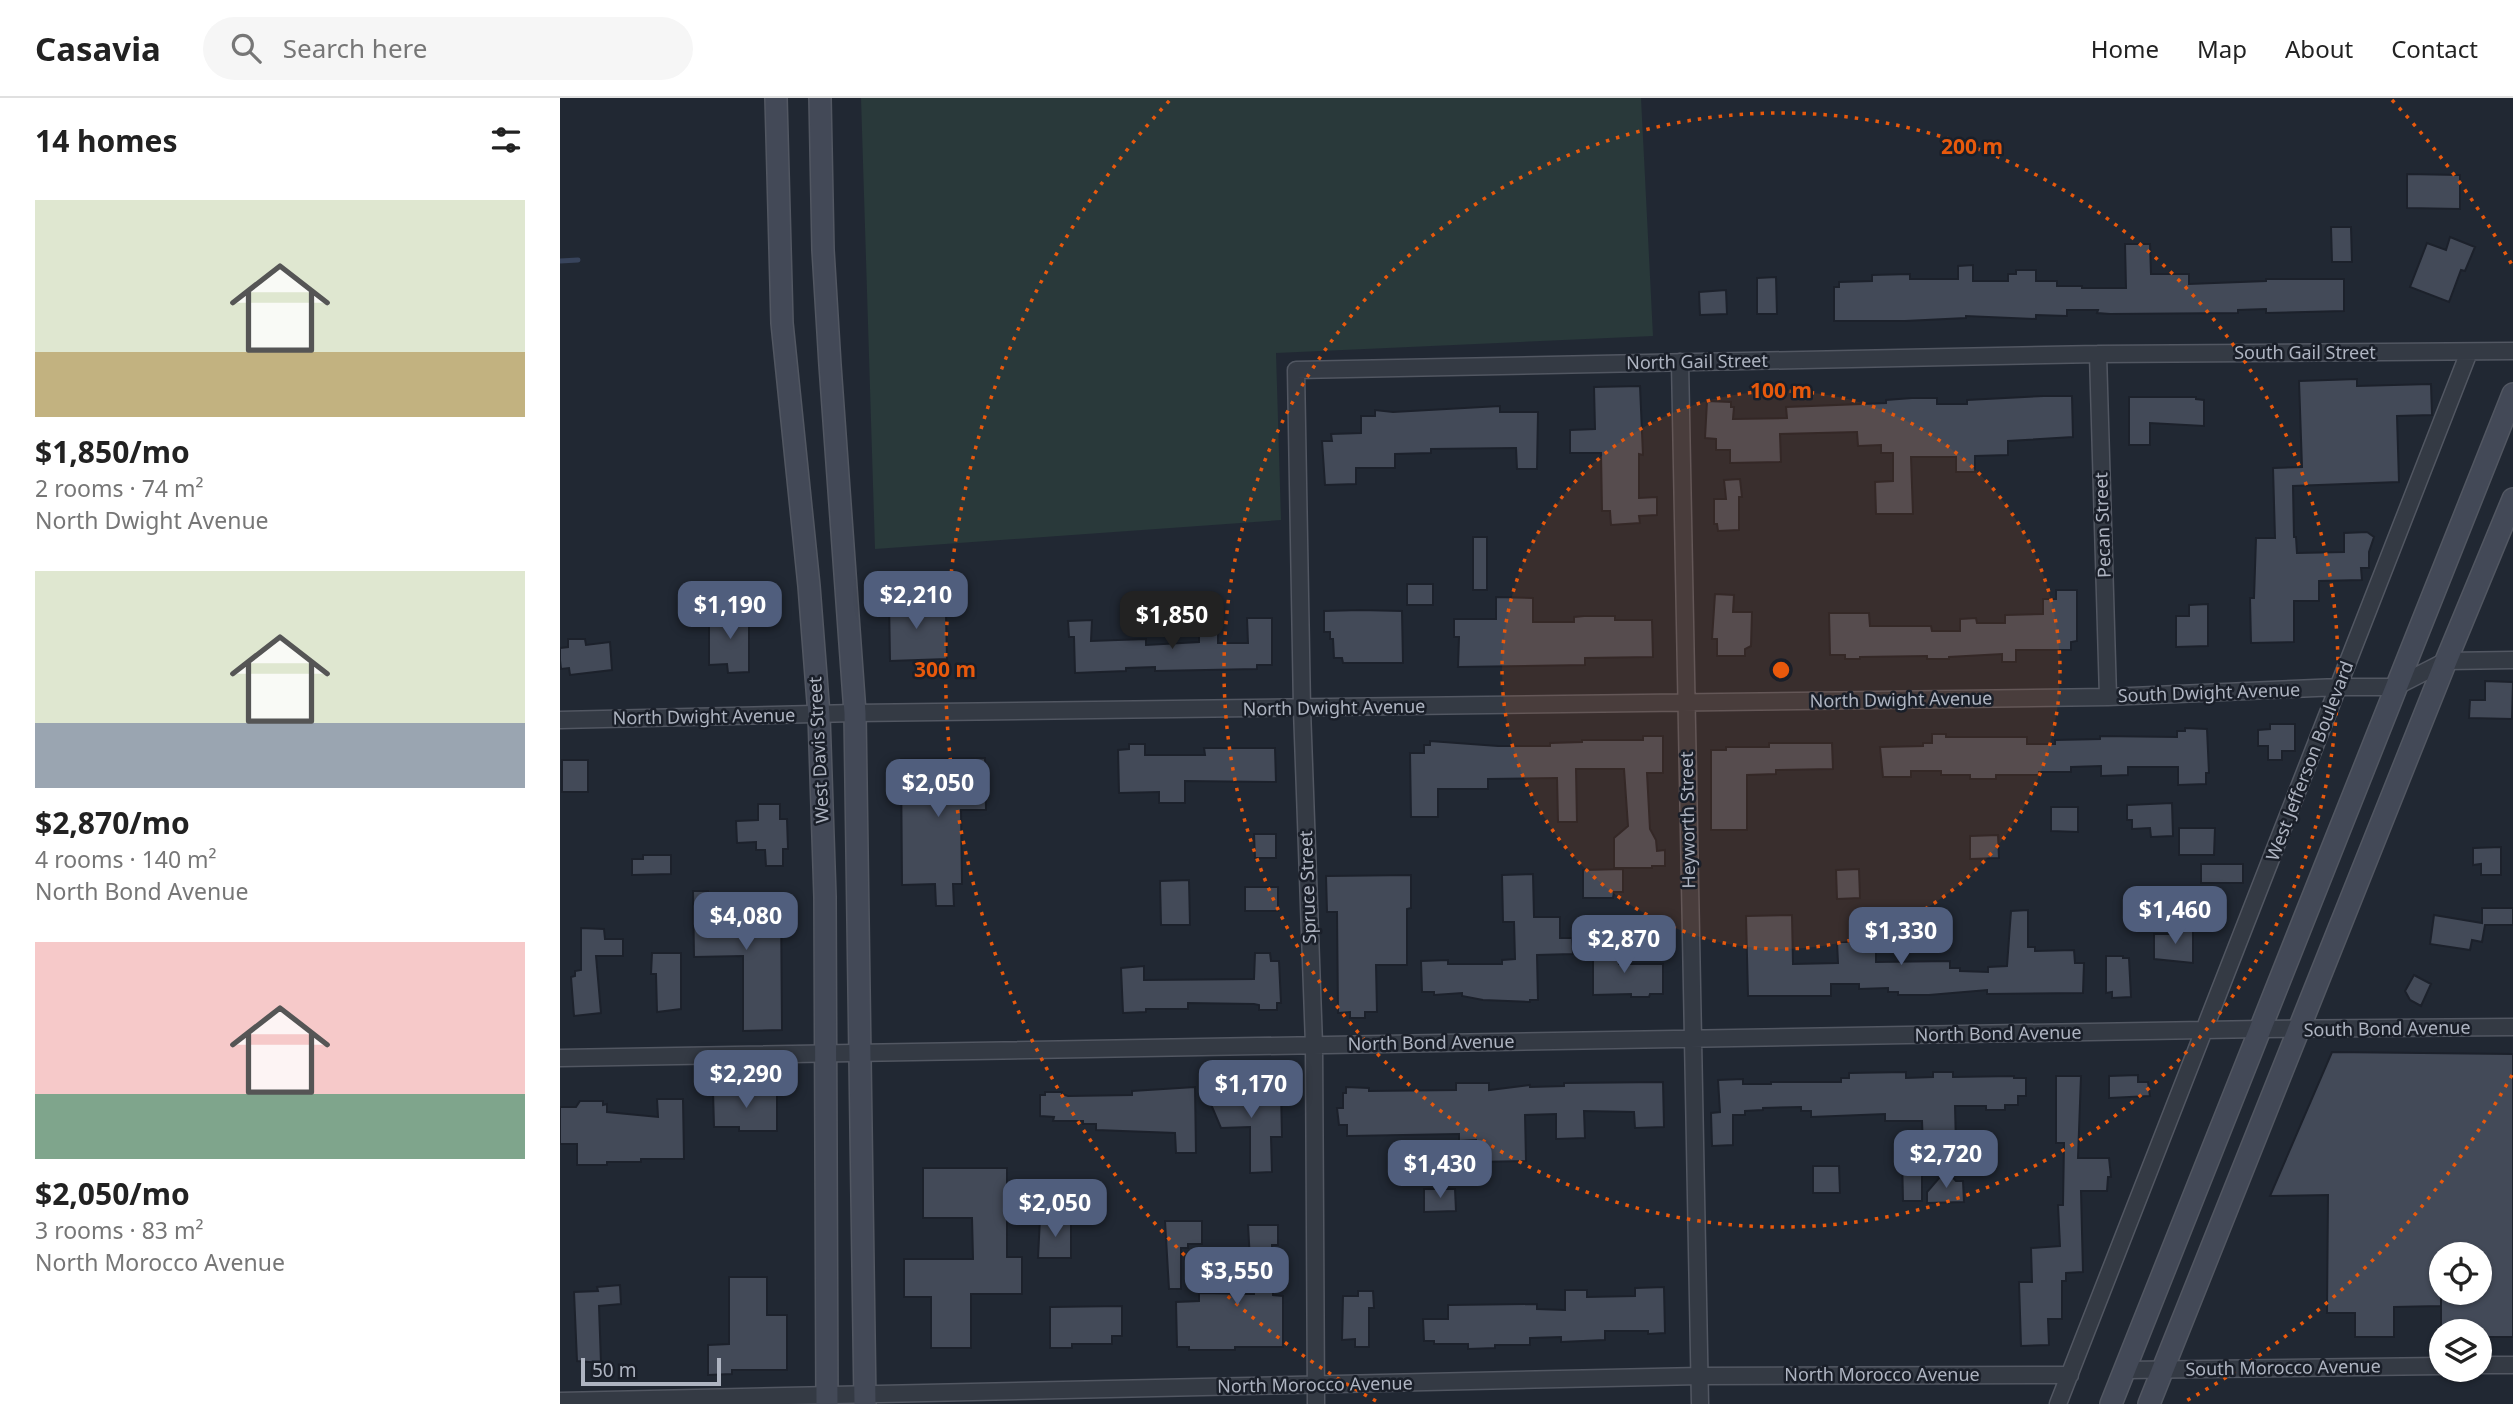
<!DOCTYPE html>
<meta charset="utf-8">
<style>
:root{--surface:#fff;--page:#f6f6f6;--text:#222;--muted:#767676;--line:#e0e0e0;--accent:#505e7d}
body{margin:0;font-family:"Noto Sans",sans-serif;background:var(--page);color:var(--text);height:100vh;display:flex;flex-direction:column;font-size:26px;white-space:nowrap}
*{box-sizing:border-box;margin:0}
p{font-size:23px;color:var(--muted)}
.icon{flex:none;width:38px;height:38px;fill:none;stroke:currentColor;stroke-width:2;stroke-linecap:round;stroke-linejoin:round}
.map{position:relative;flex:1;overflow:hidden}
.drawer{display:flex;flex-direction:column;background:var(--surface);width:560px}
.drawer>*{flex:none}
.fabs{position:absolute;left:1869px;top:1144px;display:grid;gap:14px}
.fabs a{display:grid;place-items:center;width:63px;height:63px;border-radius:50%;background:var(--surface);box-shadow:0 2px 5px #0004;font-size:35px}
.scale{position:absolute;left:21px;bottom:18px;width:140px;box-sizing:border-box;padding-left:7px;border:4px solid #aeb4c1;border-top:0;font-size:19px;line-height:24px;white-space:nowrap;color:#aeb4c1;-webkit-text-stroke:5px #1a1f29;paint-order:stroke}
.price{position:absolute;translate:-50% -60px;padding:0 16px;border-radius:14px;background:var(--accent);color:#fff;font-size:23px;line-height:46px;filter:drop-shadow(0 2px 4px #0008)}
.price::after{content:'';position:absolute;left:50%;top:42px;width:21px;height:16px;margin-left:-10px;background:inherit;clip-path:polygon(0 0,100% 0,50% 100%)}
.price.current{background:#222;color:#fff}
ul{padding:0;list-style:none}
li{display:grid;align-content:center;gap:14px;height:371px;padding:0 35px}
li span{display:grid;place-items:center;height:217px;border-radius:0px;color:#555}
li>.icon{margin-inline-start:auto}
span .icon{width:126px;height:126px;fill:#fffc;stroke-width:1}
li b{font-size:30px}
h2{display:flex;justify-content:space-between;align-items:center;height:84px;padding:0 35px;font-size:30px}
header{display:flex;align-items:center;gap:42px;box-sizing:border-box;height:98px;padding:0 35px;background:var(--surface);border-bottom:2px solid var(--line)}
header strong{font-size:33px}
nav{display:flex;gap:38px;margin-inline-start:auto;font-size:24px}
.search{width:490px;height:63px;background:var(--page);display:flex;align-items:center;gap:18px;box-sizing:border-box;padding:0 24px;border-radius:38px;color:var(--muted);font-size:26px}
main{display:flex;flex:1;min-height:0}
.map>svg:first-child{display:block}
.green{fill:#29393a}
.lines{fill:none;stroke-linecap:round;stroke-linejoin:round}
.stream{stroke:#38445c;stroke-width:5}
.building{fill:#434a58;stroke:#1c212b;stroke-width:2;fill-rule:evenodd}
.street-casing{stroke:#525762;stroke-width:19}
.secondary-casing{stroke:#525762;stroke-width:24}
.street{stroke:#343a44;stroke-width:16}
.secondary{stroke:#434957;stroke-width:21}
.ring{fill:none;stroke:#e8590c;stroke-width:3.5;stroke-dasharray:3.5 7}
.labels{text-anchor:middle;stroke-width:5;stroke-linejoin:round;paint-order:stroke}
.street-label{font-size:18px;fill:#aeb4c1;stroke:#1a1f29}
.centre{fill:#e8590c;stroke:#1a1f29;stroke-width:3.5}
.ring-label{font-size:21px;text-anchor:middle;font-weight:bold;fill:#e8590c;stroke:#1a1f29;stroke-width:5;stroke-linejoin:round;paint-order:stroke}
</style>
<header>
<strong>Casavia</strong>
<div class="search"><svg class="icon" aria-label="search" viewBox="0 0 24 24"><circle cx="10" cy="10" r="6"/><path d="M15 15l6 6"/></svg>Search here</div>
<nav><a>Home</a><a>Map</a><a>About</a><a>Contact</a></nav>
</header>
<main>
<section class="drawer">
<h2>14 homes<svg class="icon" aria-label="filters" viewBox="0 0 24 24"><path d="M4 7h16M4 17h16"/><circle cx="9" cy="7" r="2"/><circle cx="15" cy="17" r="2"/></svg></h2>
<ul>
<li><span style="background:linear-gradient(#dfe7d0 70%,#c2b280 0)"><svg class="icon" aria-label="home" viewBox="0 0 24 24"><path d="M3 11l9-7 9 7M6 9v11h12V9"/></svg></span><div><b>$1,850/mo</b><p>2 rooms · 74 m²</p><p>North Dwight Avenue</p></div></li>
<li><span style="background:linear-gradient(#dfe7d0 70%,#9aa5b1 0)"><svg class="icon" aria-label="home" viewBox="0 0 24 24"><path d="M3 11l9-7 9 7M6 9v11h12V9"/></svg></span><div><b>$2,870/mo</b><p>4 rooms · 140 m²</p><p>North Bond Avenue</p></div></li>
<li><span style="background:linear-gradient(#f6c9c9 70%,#7fa58c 0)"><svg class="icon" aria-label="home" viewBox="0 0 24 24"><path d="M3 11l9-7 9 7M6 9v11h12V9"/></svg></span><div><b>$2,050/mo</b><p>3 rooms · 83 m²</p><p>North Morocco Avenue</p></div></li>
</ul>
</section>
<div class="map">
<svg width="1953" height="1306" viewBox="0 0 1953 1306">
<rect width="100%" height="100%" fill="#212833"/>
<path class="green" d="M301,0H1081L1093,238L716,255L721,422L315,451Z"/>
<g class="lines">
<path class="stream" d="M0,163L18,162"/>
</g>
<path class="building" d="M1847,76L1900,77V111L1847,110Z
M1771,129H1791L1792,164H1772Z
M1890,139L1915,149L1905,173L1901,172L1889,204L1850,189L1867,145L1886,152Z
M1565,146H1590L1591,176H1629V186L1706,183V181H1784V213L1706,215V211L1678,212V215L1550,216L1537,215L1538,212H1507V218L1476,217V221L1406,218V220L1345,223H1274V189H1279V184L1312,183V177L1350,176V181H1398V168L1413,167V183H1448V176H1456V172H1476V183H1497V188H1522V190H1566Z
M1216,179L1217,216H1197V180Z
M1166,192L1167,216L1140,217L1139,194Z
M1797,281V288L1871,286L1872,317L1837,318L1839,384L1733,388L1734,439H1736L1737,455L1784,454V435L1807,434L1814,439L1809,454V470H1801L1802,482L1759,483V503H1734V544L1691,545L1690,500H1694L1696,440H1715L1713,370L1742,369L1739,283Z
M1080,288L1083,357L1079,356V400L1097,399V417L1079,418L1080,425L1051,427L1050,413H1042L1041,355H1010V332L1035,331L1034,289Z
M1484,298H1512L1513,339L1448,343V357L1415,358V374H1396V359H1351L1353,416H1316L1315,384L1333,383V355H1321V347L1298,348L1297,334L1220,336L1221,364L1170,365V352H1156V341L1145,340L1147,303L1171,304V309H1174L1173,321L1227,320L1226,309L1326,305V302L1352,300H1377V306H1407V302Z
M1569,299H1636V301L1644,302V328L1590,325V347H1569Z
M940,308V314H978L977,371H957L956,350L871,351V355L835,356V370H796V386L765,387L762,343H772L771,336L801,335V318H815V312L833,314Z
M1180,381L1182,399H1179V432L1158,433L1157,426H1154V401H1166L1164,382Z
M913,439H927V492H913Z
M847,486H873V507H847Z
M1496,492H1517V543L1511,544V552H1456V564H1442V556L1389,559V561H1367V558L1300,559V561H1285V557H1270L1269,515H1309L1310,528H1371L1372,533H1400V521L1416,520L1417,525H1445V517L1483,516V501H1496Z
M1155,496L1174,497L1173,514H1192L1191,548L1185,551V558H1157V541H1152Z
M936,499L973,500V524H1014V519L1024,518H1055V522H1092L1093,559L1025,560V567L898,569L899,539H894V521H936Z
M370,501V515H386L387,561L330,563L329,502Z
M1648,506V548L1616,549V518H1629V507Z
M800,512L842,513L843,565H783L782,560H774L773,541H770V534H764V513Z
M189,514V574L168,575L167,566L149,567V515Z
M687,520H712V567H697V571L595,573V569L566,570V573L515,575L514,539H509L508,523L532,522L531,543L586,541V547L639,544V535H658V545H688Z
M8,541H25L26,547L50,544L52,572L10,577L9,570L1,571L0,562V550L8,549Z
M1925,583L1953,584L1952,621L1909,620L1910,602H1925Z
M1710,626H1735V653H1722V662H1708V648H1698V632L1710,631Z
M1625,630L1647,631L1649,675H1646V686L1618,687V669H1568V677L1541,678V668L1511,669V674H1479V677H1436V681H1410V677H1381V673H1351V679H1323L1320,649L1363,648V645H1372V636H1386V639H1467V646H1495V642L1540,641V638L1617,639V633H1625Z
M1083,638H1103V675H1087L1090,731L1096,742L1097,753L1105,752V768H1092V770H1054V740L1068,728L1064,671H1016L1017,724H998L997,680L928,681V691H878V719H851L850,655H864V647H870V643L938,648H990V645L1022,644V642H1083Z
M1209,645H1272L1273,671L1216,672V676L1187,677V732H1151V652H1166V649H1209Z
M569,646H585V657H645L644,650H715L716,684L625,683V705H599V694L559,695L558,652L569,651Z
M425,660L426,712H401L402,786H393L394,808H376L375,786L342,787L341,661Z
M2,662H28V694H2Z
M1612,705L1613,738L1591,739L1590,730L1572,731V722H1567V707Z
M198,706H220V721H227L228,751H223V768H206L205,752H196V744L177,745L176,723L198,722Z
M1491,709H1518V734L1491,733Z
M1619,730H1655L1654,757H1619Z
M694,736H716V760H695Z
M1438,737L1439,760L1410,761V738Z
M1941,749V777H1921V766L1913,767V750Z
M83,757H111V776L72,777V761H83Z
M1641,766H1683V785H1641Z
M1063,771V794H1054L1053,800H1023V772Z
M1299,771L1300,800L1277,801L1276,772Z
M973,776L974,819H1000V840H1012L1013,856L977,857L978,902H970V904L923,902L902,898V895L874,897V894H862L861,863L888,862V866H942V862L955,861L954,824H943L942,777Z
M851,777V810L847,811V867H816L817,914H805V920H790V914L778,915L777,814H767L766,778Z
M629,782L630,827H601L600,783Z
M685,789H718V813H685Z
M133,793H148V808L182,807V801H221L222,932L183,933V858L134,859Z
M1922,810H1953V827H1925L1922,844L1912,842L1910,852L1870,846L1874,817L1922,825Z
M1468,812V849H1475V853L1514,852L1515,865H1524L1523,895L1427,896V892L1369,897H1338V894H1328V890L1299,891V886H1271V898H1188L1186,818L1232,817L1233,866L1278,865L1277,844H1316V864L1390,863V870H1400V873L1428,874V869L1447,868L1451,813Z
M21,830L44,831L45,841H63V858H36L41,915L14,918L11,879L15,878V873L21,872Z
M1618,830H1633V865L1594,861V836H1618Z
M1033,847H1058L1059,866H1103V896H1090L1089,899H1071V896L1033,897Z
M92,855H121V911L97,914L96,876H91Z
M695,855H710L711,863H719L721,905H717V912H699V907L694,906L628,905V911H586V914L563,915L561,870L584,868V882L694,881Z
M1546,858H1563V860H1569L1571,899L1552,900V894L1546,895Z
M1854,877L1871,886L1861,908L1850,902L1845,893Z
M1772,954L1953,956V1239H1920V1234H1881V1197V1208L1834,1209V1239H1795V1215H1767L1768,1097L1710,1098ZM1881,1157H1920V1195H1881Z
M1346,974V980L1373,979V974H1393V979L1454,978V980H1466V998H1458V1007H1445V1012H1426V1008H1395L1396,1047H1363L1362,1023H1325V1016L1251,1019V1013H1241V1009L1203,1010V1012L1185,1013V1017H1173V1047L1152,1048L1151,1015L1160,1014L1158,982L1183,981V986H1211V984H1281V980H1289V975Z
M1578,977V984H1588L1590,998L1549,1000V978Z
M1496,978H1521L1518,1060H1549L1551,1079H1548L1547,1093H1521L1523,1174L1506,1175V1183H1502V1221H1488L1489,1247L1461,1248L1459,1184H1472L1471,1150L1500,1148L1498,1107H1503L1504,1045H1496Z
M1103,984L1104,1029L1075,1030L1074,1014L1024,1013L1025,1040L996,1041V1016L965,1017L966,1063L917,1064L916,1042L899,1043V1036L787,1038V1027H779L777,1010H783V995H786V989L809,990V993L896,992V985H929V992L970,987V989L1004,988V985Z
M635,989L636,1055H616L615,1035L536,1032V1026H523V1023H493L494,1019L480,1018V997H485V994H502V996L508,998L572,997V993Z
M644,990H671V995L721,994L722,1039H711L712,1074L690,1075V1029L661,1030Z
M200,992L217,993V1033H179V1029H154L153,993Z
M97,1001H123L124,1061H81V1064H47V1067H17V1046H0V1009H16L20,1003H43V1007L47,1006V1014L98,1019Z
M1342,1058H1362V1103H1343Z
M1253,1068H1279L1280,1095H1253Z
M363,1070H447V1159H462V1196H411V1250H371V1199H344V1161H413L412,1120H363Z
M1386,1072L1396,1083H1403L1404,1104L1367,1105V1094Z
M864,1091H895L896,1113L864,1114Z
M480,1120L511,1122V1160H478Z
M605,1123H642V1146H628V1150H621V1191H609Z
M688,1127H718V1147H712L713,1197L723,1198V1249H675V1252H629V1249H617L616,1204L639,1203V1195L694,1196V1162H690Z
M169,1179H207V1217H227V1272H172V1276L148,1277V1247L169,1246Z
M60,1187L61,1206L39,1208L41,1265L17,1263L14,1194L38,1193L37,1189Z
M1104,1189L1105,1235L1088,1236V1233H1045V1242L1001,1244V1239L970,1240V1247H935V1250L908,1251V1246H874V1243H864L863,1221H888V1207L977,1206V1211L1005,1212V1192H1027V1199L1075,1198V1190Z
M798,1193H813L814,1210H809V1249H795V1241L782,1242L783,1198H798Z
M562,1208V1238H552V1246H512V1250H490V1209Z"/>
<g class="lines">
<g class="street-casing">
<path id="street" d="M1538,256L1548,599
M1120,264L1140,1306
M0,622L295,615L1548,599L1779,589H1835L1886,563L1953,562
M0,960L1701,931L1953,929
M1920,1267H1953
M1565,1272L1881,1268
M0,1303L1140,1278L1510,1277
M756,1306L754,947L742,611L736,272L1538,256L1953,253
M1498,1306L1909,254"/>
</g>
<g class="secondary-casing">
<path id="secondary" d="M216,0L222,225L249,488L259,617L265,799L267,1306
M260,0L263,152L270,267L295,615L305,1306
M1551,1306L1953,296
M1589,1306L1886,563L1953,401"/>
</g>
<use href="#street" class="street"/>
<use href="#secondary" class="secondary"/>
</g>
<circle cx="1221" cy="572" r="279" fill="#e8590c" fill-opacity=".12"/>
<g class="ring">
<circle cx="1221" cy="572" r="279"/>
<circle cx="1221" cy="572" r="557"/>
<path d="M1952 977A836 836 0 0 1 1626 1303M816 1303A836 836 0 0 1 610 2M1832 2A836 836 0 0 1 1952 167"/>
</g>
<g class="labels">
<g class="street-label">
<text x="1745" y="261">South Gail Street</text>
<text transform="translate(1137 264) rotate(-1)" y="6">North Gail Street</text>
<text transform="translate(1543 427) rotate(-92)" y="6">Pecan Street</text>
<text transform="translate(1649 595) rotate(-2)" y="6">South Dwight Avenue</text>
<text transform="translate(1341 602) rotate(-1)" y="6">North Dwight Avenue</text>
<text transform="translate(774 610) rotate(-1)" y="6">North Dwight Avenue</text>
<text transform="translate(144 619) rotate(-1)" y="6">North Dwight Avenue</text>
<text transform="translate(259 652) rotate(-93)" y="6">West Davis Street</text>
<text transform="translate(1750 663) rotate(-69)" y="6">West Jefferson Boulevard</text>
<text transform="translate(1128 722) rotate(-91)" y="6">Heyworth Street</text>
<text transform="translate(748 789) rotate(-92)" y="6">Spruce Street</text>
<text transform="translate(1827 931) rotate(-1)" y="6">South Bond Avenue</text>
<text transform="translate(1438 936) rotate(-1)" y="6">North Bond Avenue</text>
<text transform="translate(871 945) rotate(-1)" y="6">North Bond Avenue</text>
<text transform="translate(1723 1270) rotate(-1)" y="6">South Morocco Avenue</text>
<text x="1322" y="1283">North Morocco Avenue</text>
<text transform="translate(755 1287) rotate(-1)" y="6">North Morocco Avenue</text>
</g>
</g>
<circle cx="1221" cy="572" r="10" class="centre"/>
<g class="ring-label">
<text x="1412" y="56">200 m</text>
<text x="1221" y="300">100 m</text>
<text x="385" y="579">300 m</text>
</g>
</svg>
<div class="fabs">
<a><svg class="icon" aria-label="locate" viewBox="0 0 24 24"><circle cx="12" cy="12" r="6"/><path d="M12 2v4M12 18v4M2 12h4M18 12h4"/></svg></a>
<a><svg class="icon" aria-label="layers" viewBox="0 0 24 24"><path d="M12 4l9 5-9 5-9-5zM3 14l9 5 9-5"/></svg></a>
</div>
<div class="scale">50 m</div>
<b class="price" style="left:356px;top:533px">$2,210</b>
<b class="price" style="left:170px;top:543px">$1,190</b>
<b class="price current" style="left:612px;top:553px">$1,850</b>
<b class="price" style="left:378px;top:721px">$2,050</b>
<b class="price" style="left:1615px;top:848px">$1,460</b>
<b class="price" style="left:186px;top:854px">$4,080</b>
<b class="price" style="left:1341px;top:869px">$1,330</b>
<b class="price" style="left:1064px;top:877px">$2,870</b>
<b class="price" style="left:186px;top:1012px">$2,290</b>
<b class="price" style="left:691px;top:1022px">$1,170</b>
<b class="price" style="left:1386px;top:1092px">$2,720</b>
<b class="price" style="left:880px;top:1102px">$1,430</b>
<b class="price" style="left:495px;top:1141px">$2,050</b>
<b class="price" style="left:677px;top:1209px">$3,550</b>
</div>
</main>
